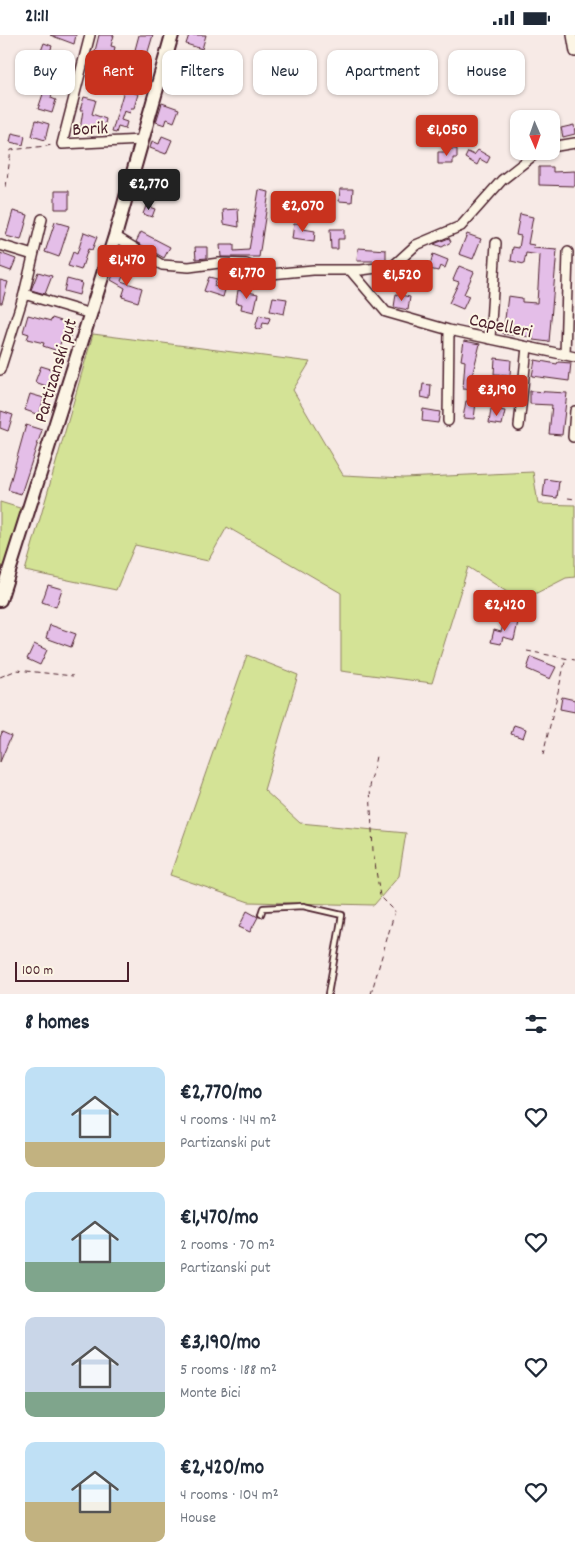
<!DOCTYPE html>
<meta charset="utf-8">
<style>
:root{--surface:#fff;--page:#f2f2f3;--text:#1f2937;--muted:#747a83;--accent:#c8321e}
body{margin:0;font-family:Dekko,sans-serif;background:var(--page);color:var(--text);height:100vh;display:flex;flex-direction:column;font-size:19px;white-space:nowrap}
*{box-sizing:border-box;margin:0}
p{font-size:16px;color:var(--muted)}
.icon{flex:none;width:28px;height:28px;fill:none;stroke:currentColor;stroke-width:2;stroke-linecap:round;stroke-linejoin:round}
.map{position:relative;height:959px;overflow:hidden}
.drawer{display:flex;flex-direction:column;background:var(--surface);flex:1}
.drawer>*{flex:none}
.guide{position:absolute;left:15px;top:15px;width:545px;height:45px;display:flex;gap:10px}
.needle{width:32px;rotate:178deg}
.fabs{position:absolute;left:510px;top:75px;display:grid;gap:10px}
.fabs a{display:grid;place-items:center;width:50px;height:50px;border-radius:10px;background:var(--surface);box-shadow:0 1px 4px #0004;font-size:25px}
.scale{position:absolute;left:15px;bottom:12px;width:114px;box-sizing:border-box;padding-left:5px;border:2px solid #4a1f2b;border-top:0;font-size:14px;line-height:18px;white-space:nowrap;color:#4a1f2b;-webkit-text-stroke:4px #fcf5e5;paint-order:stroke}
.price{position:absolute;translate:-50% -42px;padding:0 11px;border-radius:5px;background:var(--accent);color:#fff;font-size:16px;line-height:32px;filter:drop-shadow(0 1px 2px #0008)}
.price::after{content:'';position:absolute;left:50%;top:30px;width:15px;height:11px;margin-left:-8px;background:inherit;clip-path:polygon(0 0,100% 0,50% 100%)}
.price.on{background:#222;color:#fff}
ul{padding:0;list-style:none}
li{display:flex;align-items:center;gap:15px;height:125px;padding:0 25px}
li span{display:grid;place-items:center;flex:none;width:140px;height:100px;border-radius:10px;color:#555}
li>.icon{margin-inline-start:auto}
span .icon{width:60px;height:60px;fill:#fffc;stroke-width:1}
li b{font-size:21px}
h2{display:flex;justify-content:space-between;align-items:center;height:60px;padding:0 25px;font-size:21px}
.tag{padding:0 18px;border-radius:10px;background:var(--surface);box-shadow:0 1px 4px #0004;font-size:18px;line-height:45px}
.tag.on{background:var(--accent);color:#fff}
.status{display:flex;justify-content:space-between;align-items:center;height:35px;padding:0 25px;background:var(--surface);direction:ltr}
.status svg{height:14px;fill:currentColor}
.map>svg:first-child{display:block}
.green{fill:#d4e396;stroke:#8f8160}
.building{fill:#e4bee8;stroke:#4a1f2b}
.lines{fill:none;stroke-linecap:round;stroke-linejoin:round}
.lane-casing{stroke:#4a1f2b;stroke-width:8}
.street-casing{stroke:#4a1f2b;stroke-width:12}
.secondary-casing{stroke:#4a1f2b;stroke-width:16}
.path{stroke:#4a1f2b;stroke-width:1;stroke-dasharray:5 4;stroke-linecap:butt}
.lane{stroke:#fcf5e5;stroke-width:4.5}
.street{stroke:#fcf5e5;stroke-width:9}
.secondary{stroke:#fcf5e5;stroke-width:12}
.labels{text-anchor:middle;stroke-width:4;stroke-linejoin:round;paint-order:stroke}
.street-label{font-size:19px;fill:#4a1f2b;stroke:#fcf5e5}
</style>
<div class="status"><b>21:11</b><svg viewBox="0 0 49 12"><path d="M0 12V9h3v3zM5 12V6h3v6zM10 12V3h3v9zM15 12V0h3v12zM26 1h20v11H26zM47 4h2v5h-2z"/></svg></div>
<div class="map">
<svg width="575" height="959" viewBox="0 0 575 959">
<rect width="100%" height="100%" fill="#f7eae6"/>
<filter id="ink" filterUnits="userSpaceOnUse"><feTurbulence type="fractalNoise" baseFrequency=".02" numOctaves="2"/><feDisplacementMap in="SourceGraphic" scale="10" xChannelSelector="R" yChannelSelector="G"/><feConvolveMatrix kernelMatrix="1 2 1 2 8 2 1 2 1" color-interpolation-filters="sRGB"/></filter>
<g filter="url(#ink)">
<path class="green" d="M93,299L310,327L293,355L343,440L404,443L533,437L538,469L575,470V542L566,543L521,566L468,532L432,648L341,636V558L227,492L208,526L135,510L116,555L25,536Z
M0,467L23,474L0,541Z
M247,620L298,640L264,755L300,788L406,798L399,841L374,870L249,867L170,840Z"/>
<path class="building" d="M50,0H76L74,9Z
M99,0H114L111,11L115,12L113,21L117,22L115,30L93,24Z
M139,0H153L144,30L132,26Z
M189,0H206L202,14L186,9Z
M44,8L52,11L49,19L41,16Z
M366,26L375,29L372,38L363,35Z
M109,33L118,35L116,43L107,41Z
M42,35L57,39L51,63L56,65L52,78L38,74L45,53L38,51Z
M91,35L101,38L98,50L88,47Z
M124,55L138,59L134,73H131L130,78L124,76L121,85L127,87L125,94L118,92L116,98L112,97Z
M84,62L96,65L92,79L106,84L104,93L93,89L91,97L80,95L83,75H80Z
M162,68L179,74L174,87L167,84L165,90L156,87Z
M36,85L49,89L45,105L32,101Z
M574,90L575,99L563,102L561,93Z
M12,98L25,101L23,110L10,107Z
M162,101L172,105L166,119L150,113L152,106L159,109Z
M446,114H457V123H453V129H438V117H446Z
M478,115L490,122L487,128L480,124L477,130L465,123L468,117L474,120Z
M539,132H553V137L575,136V151L539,150Z
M340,154H353L352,167L339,166Z
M259,155L269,157L259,222H221L220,210H234V216L249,215Z
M55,156H69V174H55Z
M146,171L155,174L152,182L143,179Z
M238,174L239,192L224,189L223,175Z
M13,176L28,180L21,205L6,201Z
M520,179L533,182L528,209L534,210L533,213L557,215L549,307L533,305V302L503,299L508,261L522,263V267L537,268L540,220L526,218L524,229L511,226L513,212L519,213L521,201L516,200Z
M55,187L69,191L59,222L45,217Z
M294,188L304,189L303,194L315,196L314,207L292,204Z
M330,194H344V204H338V214H331Z
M84,197L97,202L92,215L88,214L81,235L68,231L73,217L77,219Z
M141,197L170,212L164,223L136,207Z
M467,199L481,204L473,224L459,219Z
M449,203L451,207L442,212L434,209Z
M195,212H207V223L196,224Z
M358,213L386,215V226H357Z
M0,218L16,224L11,236L0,232Z
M433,219L448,225L445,233L440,231L438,236L429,234Z
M459,231L474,237L464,259L469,261L463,274L449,268L459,247L453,245Z
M115,235L124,239L121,246L142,253L138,267L122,262L125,253L111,245Z
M38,237L52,241L45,259L31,255Z
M410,238L427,242L424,255L407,251Z
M209,242L217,244L214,251L225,255L223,262L204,256Z
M67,244L82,248L79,260L64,256Z
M0,245L8,247L2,268H0Z
M238,255L258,259L254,277L241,274L242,269L236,268Z
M396,259L410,262L408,275L394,272Z
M273,262L287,264L284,279L270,276Z
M28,280L51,286L52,283L74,290L70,302L63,300L58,316L43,311L44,308L27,304L29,299L23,297Z
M259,280L270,283L268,289L263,288L261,295L255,293Z
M464,306L480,309L471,345L478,346L477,355L463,354L465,326L461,325Z
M495,323L511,325L510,340L494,339Z
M535,325L557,329L558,327L571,328L569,346L532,341Z
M41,331L54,335L49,352L35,347Z
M423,349L431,350L430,364L421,362Z
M494,349L509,351L507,364L492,361Z
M530,356L567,358L562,400L549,399L552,370L530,369Z
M30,359L44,363L39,380L25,375Z
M466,366L476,367L474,384L463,383Z
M423,374L440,377L438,388L422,386Z
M491,374L505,376L502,390L489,388Z
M1,376L13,380L8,396L0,393Z
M26,390L42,395L21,459L8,455Z
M545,444L559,446L557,463L543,461Z
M48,550L62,554L56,572L42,567Z
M505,584L518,587L514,605L503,602L501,609L491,607L494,595L501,597Z
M50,590L76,599L71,612L46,603Z
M34,609L47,615L40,630L27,624Z
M531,622L556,632L550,644L527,634Z
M562,662L575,665V677L560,674Z
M514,690L526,694L523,703L511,699Z
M2,697L11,701L0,727V703Z
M247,876L258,882L250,897L239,892Z"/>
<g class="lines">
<g class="lane-casing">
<path id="lane" d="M261,879L263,873L303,871L342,880L328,959"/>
</g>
<g class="street-casing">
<path id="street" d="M90,0L62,109L142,105
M572,0L575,17
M551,112L575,108
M42,184L24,259L91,279
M115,201L162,230L189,232L219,228L246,229L271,239L313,235H361L393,231L416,210L461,191L502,145L539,116
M0,210L33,220
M351,236L386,277L449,295L575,322
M490,304L496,208
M565,320L568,217
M0,335L24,259
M448,386L449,295
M519,391L527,312
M573,402L575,376"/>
</g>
<g class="secondary-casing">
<path id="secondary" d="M0,565L115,201L172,0"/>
</g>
<path class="path" d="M6,152L11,115L54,110
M568,463L575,464
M527,616L575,625
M0,642L17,635L73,641
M543,720L566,623
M371,959L395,876L380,861L373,816L370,752L376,721"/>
<use href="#lane" class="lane"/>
<use href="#street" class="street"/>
<use href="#secondary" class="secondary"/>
</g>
</g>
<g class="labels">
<g class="street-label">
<text transform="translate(90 92) rotate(-3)" y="7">Borik</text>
<text transform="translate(501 289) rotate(12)" y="7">Capelleri</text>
<text transform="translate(54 335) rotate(-73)" y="7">Partizanski put</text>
</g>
</g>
</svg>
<div class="fabs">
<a><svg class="needle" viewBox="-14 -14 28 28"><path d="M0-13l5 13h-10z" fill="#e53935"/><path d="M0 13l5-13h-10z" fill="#747a83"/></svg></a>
</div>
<div class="scale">100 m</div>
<b class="price" style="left:447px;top:122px">€1,050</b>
<b class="price on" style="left:149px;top:176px">€2,770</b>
<b class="price" style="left:303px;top:198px">€2,070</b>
<b class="price" style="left:127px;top:252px">€1,470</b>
<b class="price" style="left:247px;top:265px">€1,770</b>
<b class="price" style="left:402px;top:267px">€1,520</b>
<b class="price" style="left:497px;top:382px">€3,190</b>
<b class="price" style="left:505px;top:597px">€2,420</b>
<div class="guide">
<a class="tag">Buy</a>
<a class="tag on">Rent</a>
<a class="tag">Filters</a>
<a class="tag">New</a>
<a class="tag">Apartment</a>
<a class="tag">House</a>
</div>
</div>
<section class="drawer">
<h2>8 homes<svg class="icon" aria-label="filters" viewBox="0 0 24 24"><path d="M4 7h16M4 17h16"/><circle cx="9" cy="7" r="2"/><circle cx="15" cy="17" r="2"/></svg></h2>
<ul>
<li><span style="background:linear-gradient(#bfe0f5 75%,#c2b280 0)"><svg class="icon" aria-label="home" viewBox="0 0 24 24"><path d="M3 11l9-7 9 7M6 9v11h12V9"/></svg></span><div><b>€2,770/mo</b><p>4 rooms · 144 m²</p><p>Partizanski put</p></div><svg class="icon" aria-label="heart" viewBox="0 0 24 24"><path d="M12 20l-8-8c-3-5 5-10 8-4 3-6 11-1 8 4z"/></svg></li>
<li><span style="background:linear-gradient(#bfe0f5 70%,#7fa58c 0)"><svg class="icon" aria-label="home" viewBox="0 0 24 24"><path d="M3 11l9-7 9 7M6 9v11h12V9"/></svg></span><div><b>€1,470/mo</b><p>2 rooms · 70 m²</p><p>Partizanski put</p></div><svg class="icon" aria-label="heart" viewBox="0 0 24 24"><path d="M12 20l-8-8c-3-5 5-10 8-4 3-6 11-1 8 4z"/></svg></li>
<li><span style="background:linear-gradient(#c9d6e8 75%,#7fa58c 0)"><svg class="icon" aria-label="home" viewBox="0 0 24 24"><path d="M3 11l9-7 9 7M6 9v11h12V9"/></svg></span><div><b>€3,190/mo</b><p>5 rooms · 188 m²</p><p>Monte Bici</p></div><svg class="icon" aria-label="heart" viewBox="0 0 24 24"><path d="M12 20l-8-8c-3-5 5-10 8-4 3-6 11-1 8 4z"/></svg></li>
<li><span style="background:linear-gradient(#bfe0f5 60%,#c2b280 0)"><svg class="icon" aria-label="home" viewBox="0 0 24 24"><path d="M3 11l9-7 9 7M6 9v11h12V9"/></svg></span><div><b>€2,420/mo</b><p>4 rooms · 104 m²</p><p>House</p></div><svg class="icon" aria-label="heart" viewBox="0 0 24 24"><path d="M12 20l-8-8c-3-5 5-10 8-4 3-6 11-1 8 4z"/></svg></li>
</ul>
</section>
